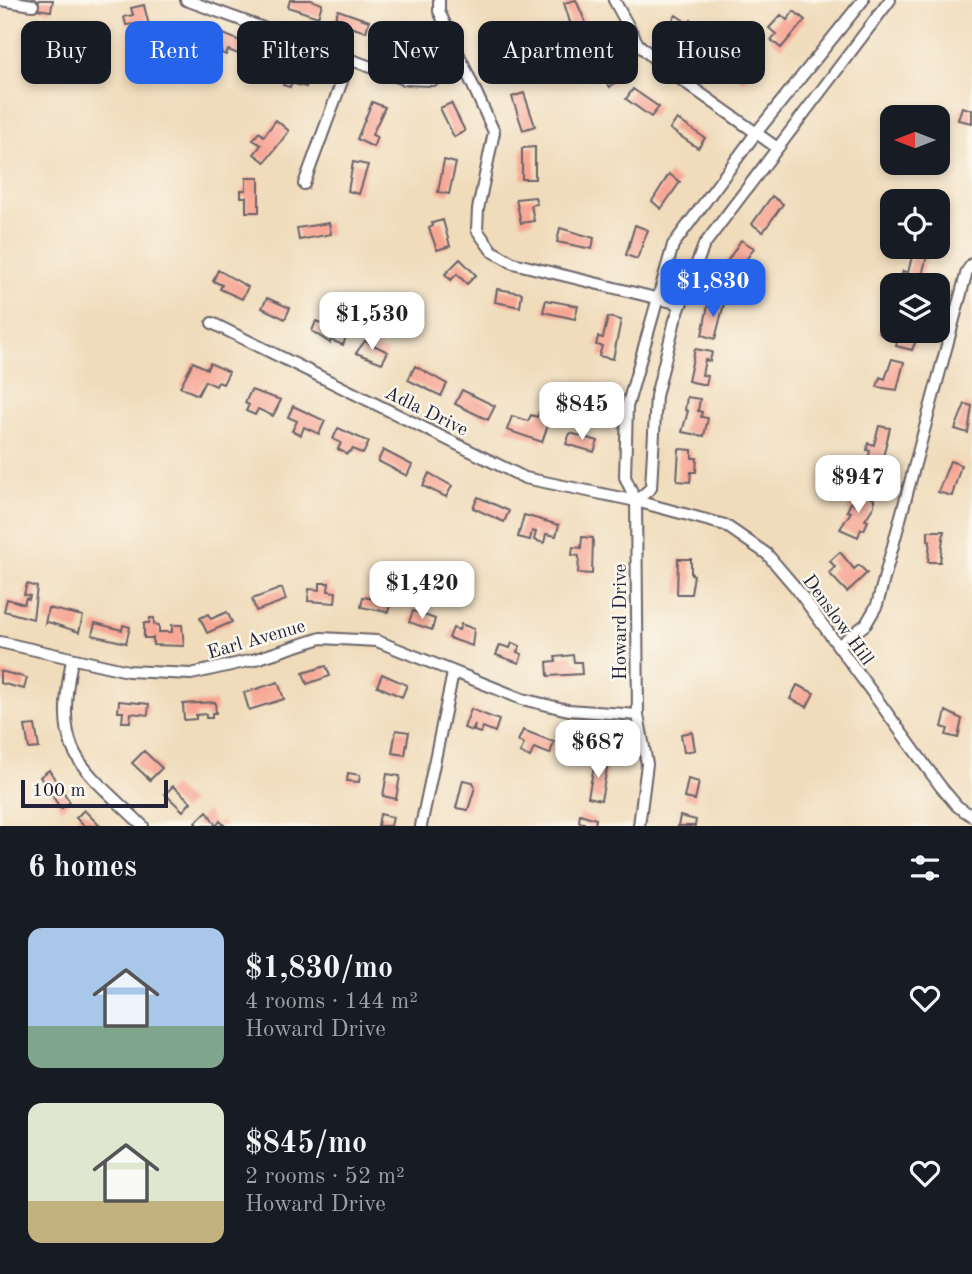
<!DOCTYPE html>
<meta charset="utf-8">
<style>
:root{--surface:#171b24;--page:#242831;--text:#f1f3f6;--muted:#9ea1a6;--accent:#2563eb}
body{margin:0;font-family:"Old Standard TT",serif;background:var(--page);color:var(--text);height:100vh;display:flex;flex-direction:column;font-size:26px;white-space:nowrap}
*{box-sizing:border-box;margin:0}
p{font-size:23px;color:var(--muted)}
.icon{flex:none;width:38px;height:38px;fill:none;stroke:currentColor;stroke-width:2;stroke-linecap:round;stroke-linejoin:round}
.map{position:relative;height:826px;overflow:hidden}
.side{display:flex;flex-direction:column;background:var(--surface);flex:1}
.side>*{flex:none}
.guide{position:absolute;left:21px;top:21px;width:931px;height:63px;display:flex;gap:14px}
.needle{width:46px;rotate:270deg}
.buttons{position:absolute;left:880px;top:105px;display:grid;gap:14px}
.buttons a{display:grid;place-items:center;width:70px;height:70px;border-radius:14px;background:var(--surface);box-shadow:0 4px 10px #0003;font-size:35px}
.scale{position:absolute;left:21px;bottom:18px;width:147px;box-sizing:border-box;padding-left:7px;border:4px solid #22223b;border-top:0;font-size:19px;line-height:24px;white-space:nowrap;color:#22223b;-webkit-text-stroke:5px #fbf7ec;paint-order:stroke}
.price{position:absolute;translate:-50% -60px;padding:0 16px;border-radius:14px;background:#fff;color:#222;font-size:23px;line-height:46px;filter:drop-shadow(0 2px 4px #0008)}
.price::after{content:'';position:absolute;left:50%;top:42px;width:21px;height:16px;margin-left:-10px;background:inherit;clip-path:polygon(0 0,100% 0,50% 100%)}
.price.selected{background:var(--accent);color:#fff}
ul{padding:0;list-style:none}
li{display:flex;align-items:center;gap:21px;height:175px;padding:0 28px}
li span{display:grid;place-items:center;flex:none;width:196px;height:140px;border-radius:14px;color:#555}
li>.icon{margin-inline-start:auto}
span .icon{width:84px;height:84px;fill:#fffc;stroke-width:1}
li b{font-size:30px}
h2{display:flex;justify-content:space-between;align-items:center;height:84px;padding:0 28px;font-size:30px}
.chip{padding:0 24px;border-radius:14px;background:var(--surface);box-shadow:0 4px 10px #0003;font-size:24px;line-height:63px}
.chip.selected{background:var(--accent);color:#fff}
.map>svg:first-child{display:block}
.building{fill:#f7a694}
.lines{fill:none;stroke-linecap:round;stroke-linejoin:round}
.minor-casing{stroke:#6a6368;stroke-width:14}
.minor{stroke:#fff;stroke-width:10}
.labels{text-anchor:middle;stroke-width:5;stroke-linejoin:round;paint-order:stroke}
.street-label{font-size:19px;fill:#22223b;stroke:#fbf7ec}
</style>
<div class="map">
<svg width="972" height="826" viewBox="0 0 972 826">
<rect width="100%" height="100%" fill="#fbf7ec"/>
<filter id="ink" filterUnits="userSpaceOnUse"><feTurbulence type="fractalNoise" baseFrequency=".0143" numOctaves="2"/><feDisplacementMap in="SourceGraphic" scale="14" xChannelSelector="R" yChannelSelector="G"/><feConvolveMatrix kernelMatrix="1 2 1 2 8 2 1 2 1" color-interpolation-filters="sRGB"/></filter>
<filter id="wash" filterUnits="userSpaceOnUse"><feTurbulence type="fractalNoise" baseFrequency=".00686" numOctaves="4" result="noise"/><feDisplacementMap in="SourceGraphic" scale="28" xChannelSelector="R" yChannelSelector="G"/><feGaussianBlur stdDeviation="1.57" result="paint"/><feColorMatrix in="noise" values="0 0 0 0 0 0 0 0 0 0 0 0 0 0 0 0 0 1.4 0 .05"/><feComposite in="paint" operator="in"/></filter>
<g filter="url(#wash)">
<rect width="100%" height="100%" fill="#f0dcbb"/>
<g id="blocks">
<path class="building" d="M39,0H53L51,11L37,9Z
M290,0H311L322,4L318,17L288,7Z
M576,0L590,33L577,38L574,31L566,34L563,26L570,22L564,3Z
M144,5L150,30L139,32L137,24L126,25L124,17L133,15L131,8Z
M338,10L369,21L366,32L334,22Z
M794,11L805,20L781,48L771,40L776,34L769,28L781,15L787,20Z
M676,15L689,24L691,20L697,24L695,30L702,35L695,45L669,26Z
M386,26L417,37L412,50L381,39Z
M214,30L245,43L241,55L228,50L226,55L221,53L222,49L209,44Z
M505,45L518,74L510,78L507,72L502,74L491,51Z
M725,49L755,67L744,82L717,60Z
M599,54L620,78L610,87L602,77L595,82L591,77L597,72L589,62Z
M280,66L310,74L306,87L291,83L290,87L283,85L284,81L276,78Z
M633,89L659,107L651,117L626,99Z
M524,93L535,126L523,130L512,97Z
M372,102L385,107L372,135L377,137L373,147L357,139Z
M451,103L465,131L454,137L440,108Z
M962,107L972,110V123L958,120Z
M677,119L705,138L698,148L670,129Z
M276,120L289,131L265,162L254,154L261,145L253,140L259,132L264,136Z
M535,147V179H522V148Z
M444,160L456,163L449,194L438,192Z
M353,162L368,165L359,194L348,191Z
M669,174L680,182L661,209L652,201Z
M246,178H259V212H246V197H241V190H246Z
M772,196L783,204L763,232L752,224Z
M535,197L537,204L531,205L534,221L521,223L516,199Z
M443,220L450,246L437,250L429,228L433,226L432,223Z
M329,223L331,234L299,240L297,228Z
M635,225L648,230L637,259L626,255Z
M560,228L594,238L592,249L557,242Z
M741,240L754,248L735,276L723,268Z
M913,252L927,256L922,275L926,276L924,285L902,280L901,276L903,271L908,273Z
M460,259L476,275L467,284L457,274L451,280L445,274Z
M218,270L248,287L242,299L220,289L222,285L213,281Z
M497,289L522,293L520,307L495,302Z
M267,298L290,308L285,319L262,308Z
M546,300L578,306L575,319L543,312Z
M709,300L724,304L715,339L702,335Z
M330,314L345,320L341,329L348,332L343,345L331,340L330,343L312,331L316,321L325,325Z
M608,317L621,320L613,359L599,356L602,346L596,345L598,337L603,338Z
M879 330a6 6 0 1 1 12 0a6 6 0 1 1-12 0Z
M899,331H920L912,350L896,346Z
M365,341L388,352L382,363L356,353Z
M695,349L712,352L710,361L705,360L702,375L708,376L706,385L688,381Z
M892,359L904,362L897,390L877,387L880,377L885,379Z
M193,362L207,369L210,363L229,372L223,384L218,382L216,386L205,381L198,395L180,387Z
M415,366L447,384L441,396L408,380Z
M251,390L281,400L273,416L258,409L255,415L246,411L249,405L245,403Z
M462,390L495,406L488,420L455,404Z
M687,397L700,399L698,411L702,412L701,417L708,418L704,436L682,432L688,411L685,410Z
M965,404L972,406L968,433L955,429Z
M293,406L325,421L319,434L304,427L301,435L292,431L297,421L288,417Z
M541,407L553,411L542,442L507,430L512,416L528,421L531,415L537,417Z
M879,426L890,428L882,461L868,458L870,451L867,450L868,443L874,445Z
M338,428L369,442L363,454L353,449L347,454L338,449L341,443L333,439Z
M570,433L598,441L594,452L566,444Z
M679,449L692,450V458H697L696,472H691L690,482L677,481Z
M383,450L412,465L407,476L378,461Z
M950,461L961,465L952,496L938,492Z
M429,473L452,486L446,497L423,486Z
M860,493L874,499V506L865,520L868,521L864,530L861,529L858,537L840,529L851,512L847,511L851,502L855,504Z
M478,497L509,511L504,522L473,508Z
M524,515L559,525L556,536L546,534L544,543L534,540L536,532L532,531L530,540L518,537Z
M928,531H944L940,562H928L930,541H928Z
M582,537L593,538L592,574L578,573L579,556L572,555L573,547L581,548Z
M840,552L854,569L859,565L867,573L847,592L829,573L835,567L830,561Z
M678,559H691V574L694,575L691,594H677Z
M320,583H329L328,591L336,592L335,603L308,601L309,589L320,590Z
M27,584L37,587L33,619L4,611L7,599L24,604L26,598L29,599L30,596L24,594Z
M282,588L286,600L256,611L252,599Z
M363,597L391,602L388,612L361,607Z
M48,608L83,616L79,632L48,622L45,624Z
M413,611L435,619L432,630L409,622Z
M227,612L232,622L207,633L200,618L208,614L211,619Z
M150,618H154V624L159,625V632H172V625H182L184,646L153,645V638H144V623H149Z
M95,623L122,630L123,625L130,627L126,643L92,635Z
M461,624L474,629L472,646L449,638L453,628L459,630Z
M512,643L520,646L517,652L522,654L519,663L496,655L500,645L510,648Z
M573,655L574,662H581L582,674L548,676L547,662L556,661L555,657Z
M326,666L330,676L307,684L303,673Z
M0,671L27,678L24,689L0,683Z
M382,674L407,685L402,697L377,686Z
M278,682L284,699L249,710L244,693Z
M797,685L814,693L807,707L790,699Z
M119,701L149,704L148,715L131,713L130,722H122L123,712H118Z
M215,702L216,713H212V718H206V714L196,715V719L184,720L183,704Z
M471,709L499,720L495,732L483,727L481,733L474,731L475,724L472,731L464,728Z
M946,711L962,719L958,738L946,735L948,729L942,727Z
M35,725L39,748L29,749L25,726Z
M396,730L409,732L405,755L392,753Z
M523,730L554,742L550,754L534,748L530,757L520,753L524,744L518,741Z
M692,732L695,750L684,752L681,734Z
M144,751L162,768L150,780L132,763Z
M595,761L608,764L601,800L588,797Z
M49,770L70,802L61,809L40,777Z
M348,773L360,775L359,782L347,781Z
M387,774L400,776L396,799L383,796Z
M688,779L699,782L695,800L684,798Z
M463,780L473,782L475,787L468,810L456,808Z
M173,786L191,802L183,811L165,794Z
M84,810L100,826H84L76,818Z
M207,811L216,826L220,821L225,826H198L195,823Z
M380,814L393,817L391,826H378Z
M580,814L596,819L595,826H583L584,823L579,822Z
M680,816L696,820L695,826H678Z"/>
</g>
</g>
<g filter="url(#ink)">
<use href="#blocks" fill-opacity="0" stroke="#6a6368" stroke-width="2"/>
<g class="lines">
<g class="minor-casing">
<path id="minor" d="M0,0L33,5
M186,0L404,79L433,80L464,65
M439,0V11L494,132L478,209L477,230L492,251L513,263L680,304
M614,0L638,44L662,66L776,147
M304,184L349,62
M212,323L525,478L636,501L725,525L767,554L796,588L941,787L957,806L972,816
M636,501L651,488L656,396L675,320L704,245L890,0
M0,642L128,671L191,674L253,660L321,638L377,641L522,699L568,710L638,715
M838,646L866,624L877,605L967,271L972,264
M72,660C53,756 79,764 143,826
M421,826L453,673
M639,826L647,764L638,715L636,501L625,477L627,407L673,245L756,133L863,0"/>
</g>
<use href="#minor" class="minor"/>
</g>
</g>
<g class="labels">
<g class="street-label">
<text transform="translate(427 410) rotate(26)" y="7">Adla Drive</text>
<text transform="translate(839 619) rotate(54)" y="7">Denslow Hill</text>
<text transform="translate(619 622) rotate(-90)" y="7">Howard Drive</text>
<text transform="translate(256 638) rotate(-16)" y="7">Earl Avenue</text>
</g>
</g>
</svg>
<div class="buttons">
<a><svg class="needle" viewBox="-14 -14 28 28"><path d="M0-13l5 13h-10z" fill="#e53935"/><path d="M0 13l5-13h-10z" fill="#9ea1a6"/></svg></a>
<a><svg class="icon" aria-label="locate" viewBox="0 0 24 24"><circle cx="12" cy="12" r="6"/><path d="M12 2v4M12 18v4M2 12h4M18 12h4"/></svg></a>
<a><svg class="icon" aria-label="layers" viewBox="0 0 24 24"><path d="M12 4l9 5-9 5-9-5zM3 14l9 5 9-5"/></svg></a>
</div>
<div class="scale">100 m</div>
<b class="price selected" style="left:713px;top:319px">$1,830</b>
<b class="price" style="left:372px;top:352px">$1,530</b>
<b class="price" style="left:582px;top:442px">$845</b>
<b class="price" style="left:858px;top:515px">$947</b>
<b class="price" style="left:422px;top:621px">$1,420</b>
<b class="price" style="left:598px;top:780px">$687</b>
<div class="guide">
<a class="chip">Buy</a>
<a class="chip selected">Rent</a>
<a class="chip">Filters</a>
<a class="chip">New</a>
<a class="chip">Apartment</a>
<a class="chip">House</a>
</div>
</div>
<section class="side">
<h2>6 homes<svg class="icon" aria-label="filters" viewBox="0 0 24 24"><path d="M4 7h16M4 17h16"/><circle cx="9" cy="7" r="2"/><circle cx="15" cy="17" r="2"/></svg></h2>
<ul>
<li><span style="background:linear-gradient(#a9c7e8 70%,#7fa58c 0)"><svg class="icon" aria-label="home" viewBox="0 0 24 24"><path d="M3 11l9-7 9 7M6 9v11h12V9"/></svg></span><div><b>$1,830/mo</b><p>4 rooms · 144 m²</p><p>Howard Drive</p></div><svg class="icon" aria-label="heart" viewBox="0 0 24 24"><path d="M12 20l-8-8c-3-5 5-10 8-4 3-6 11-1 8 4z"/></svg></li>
<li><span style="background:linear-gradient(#dfe7d0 70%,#c2b280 0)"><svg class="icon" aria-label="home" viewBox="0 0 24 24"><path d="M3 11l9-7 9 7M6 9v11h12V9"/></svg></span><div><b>$845/mo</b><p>2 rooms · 52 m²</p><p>Howard Drive</p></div><svg class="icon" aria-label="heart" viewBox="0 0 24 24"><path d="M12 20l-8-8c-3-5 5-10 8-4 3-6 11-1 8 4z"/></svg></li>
</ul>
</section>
